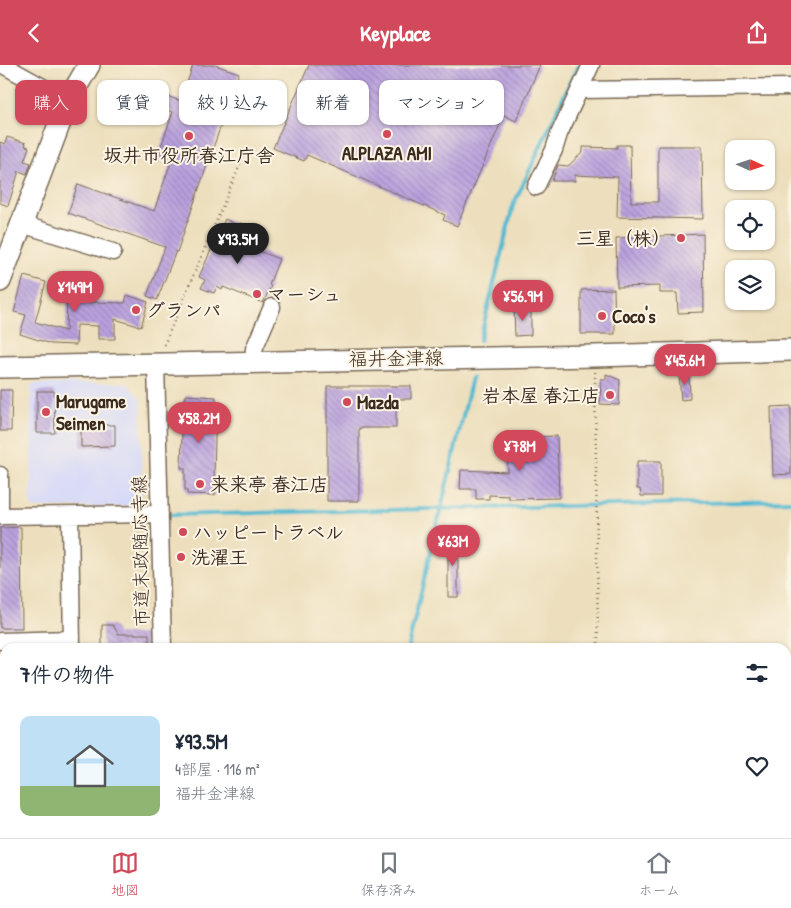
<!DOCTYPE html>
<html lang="ja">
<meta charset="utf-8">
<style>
:root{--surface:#fff;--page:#f2f2f3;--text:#1f2937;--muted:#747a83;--line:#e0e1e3;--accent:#d1495b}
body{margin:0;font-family:"Patrick Hand","Klee One",sans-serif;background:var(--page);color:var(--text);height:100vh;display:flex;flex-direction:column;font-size:19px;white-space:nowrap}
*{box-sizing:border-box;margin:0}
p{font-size:16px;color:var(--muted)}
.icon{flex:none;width:28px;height:28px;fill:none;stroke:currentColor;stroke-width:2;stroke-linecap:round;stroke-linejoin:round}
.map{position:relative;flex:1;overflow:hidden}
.details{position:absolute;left:0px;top:578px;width:791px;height:196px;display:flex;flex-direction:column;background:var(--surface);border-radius:15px 15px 0 0;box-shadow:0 1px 4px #0004}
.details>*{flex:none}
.banner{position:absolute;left:15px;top:15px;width:500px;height:45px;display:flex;gap:10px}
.needle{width:32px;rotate:93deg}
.fabs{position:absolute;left:725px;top:75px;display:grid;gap:10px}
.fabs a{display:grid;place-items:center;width:50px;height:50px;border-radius:10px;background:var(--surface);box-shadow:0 1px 4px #0004;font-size:25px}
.price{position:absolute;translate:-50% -42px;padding:0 11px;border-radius:18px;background:var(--accent);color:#fff;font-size:16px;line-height:32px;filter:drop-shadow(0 1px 2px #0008)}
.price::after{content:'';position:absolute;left:50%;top:30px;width:15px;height:11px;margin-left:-8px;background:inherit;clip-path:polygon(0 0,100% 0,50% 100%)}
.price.active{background:#222;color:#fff}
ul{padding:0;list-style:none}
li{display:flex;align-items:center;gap:15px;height:125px;padding:0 20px}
li span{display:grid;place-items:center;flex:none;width:140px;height:100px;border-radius:10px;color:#555}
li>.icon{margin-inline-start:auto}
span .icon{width:60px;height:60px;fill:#fffc;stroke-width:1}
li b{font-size:21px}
h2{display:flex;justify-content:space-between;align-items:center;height:60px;padding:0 20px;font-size:21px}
.pill{padding:0 18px;border-radius:10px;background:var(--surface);box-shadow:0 1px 4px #0004;font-size:18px;line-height:45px}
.pill.active{background:var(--accent);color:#fff}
header{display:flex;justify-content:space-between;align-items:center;height:65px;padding:0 20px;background:var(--accent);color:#fff;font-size:22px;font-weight:700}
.dock{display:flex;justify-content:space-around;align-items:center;height:70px;border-top:1px solid var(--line);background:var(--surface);font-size:14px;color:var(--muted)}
.dock a{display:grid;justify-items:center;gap:2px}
.dock .active{color:var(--accent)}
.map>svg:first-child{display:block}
.built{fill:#d4d8f9}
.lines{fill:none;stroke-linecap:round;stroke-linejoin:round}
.stream{stroke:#53b9d1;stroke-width:4}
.building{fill:url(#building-back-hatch)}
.minor-casing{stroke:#796956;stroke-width:19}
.major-casing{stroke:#796956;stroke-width:24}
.path{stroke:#796956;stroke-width:2.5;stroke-dasharray:1 4;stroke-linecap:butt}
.minor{stroke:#fff;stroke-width:16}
.major{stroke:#fff;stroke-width:21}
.poi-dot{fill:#d1495b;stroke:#fcf5e5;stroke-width:2}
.labels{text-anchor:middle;stroke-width:4;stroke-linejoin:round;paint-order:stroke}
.poi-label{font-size:19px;font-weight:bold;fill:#3b2a1e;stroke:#fcf5e5;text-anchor:start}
.street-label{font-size:19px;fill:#3b2a1e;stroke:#fcf5e5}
</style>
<header><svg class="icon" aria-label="back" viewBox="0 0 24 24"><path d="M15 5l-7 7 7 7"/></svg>Keyplace<svg class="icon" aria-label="share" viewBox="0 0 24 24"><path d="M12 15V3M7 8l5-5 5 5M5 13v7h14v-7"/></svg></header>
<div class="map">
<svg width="791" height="773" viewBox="0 0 791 773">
<defs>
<pattern id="building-back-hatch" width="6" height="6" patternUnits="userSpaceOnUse" patternTransform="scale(1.25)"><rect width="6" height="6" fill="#b9a1df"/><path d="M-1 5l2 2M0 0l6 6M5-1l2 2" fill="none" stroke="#9883b4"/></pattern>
</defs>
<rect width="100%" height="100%" fill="#fcf5e5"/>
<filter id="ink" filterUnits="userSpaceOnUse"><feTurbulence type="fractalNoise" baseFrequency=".02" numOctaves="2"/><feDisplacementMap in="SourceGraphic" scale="10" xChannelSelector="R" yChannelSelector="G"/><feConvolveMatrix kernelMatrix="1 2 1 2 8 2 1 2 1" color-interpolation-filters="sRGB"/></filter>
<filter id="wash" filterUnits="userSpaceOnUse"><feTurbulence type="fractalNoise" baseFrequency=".0096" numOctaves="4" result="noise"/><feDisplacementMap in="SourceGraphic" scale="20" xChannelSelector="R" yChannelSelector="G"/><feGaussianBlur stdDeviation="1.12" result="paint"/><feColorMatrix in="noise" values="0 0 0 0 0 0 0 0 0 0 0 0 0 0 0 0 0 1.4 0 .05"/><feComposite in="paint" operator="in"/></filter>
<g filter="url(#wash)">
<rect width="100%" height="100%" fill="#eddfbd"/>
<path class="built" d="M126,318L141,334L142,441L31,443V319Z"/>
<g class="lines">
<path class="stream" d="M480,275L513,141L578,0
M165,450L791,436
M408,582L472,313
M372,773L373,769"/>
</g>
<g id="blocks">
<path class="building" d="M193,0H215L239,8L177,187L176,186L157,235L147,231L165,182L68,148L78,119L154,146L171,97L157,93L173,47L137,35L142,23L181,36Z
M309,0H540L516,56L504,50L457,161L443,155L445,150L307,90L304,96L273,83Z
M7,72L26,78L25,81L29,82L24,96L31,98L27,109L19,106L8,141L0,138V77L5,79Z
M617,80H630L631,137H658V81H702L703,154L617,152L618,112L575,110V116H552L558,100L568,101L583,87V82L617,83Z
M225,154L239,161L240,158L252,163L244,180L279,194L269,220L271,221L263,238L223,222L222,225L217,222L214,228L201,223L205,215L199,212Z
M703,169L704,247L678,248L677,228H660V221L617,222L616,173Z
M24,211L46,217L35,257L66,266L67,235H65V213L88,219L89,237L125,238L127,230L148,237L141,262L115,254V274H98V261L77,260L76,280L51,279L20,269L26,250L14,247Z
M614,224L615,269H581V225Z
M514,243H531V270L515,271Z
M679,308H689L690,334L681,335Z
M606,309L620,315L619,340L600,339L601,314H606Z
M327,321H411V334H396V363H359V436H327Z
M0,325H12L11,366H0Z
M37,326H54L55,368H37Z
M186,330L216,332L214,413H215V430L187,429V425H185V403H181L183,334H186Z
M791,341V409L773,410L771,342Z
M81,360H115V381L81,382Z
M557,371L559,433L509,434V431L489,430V434H476V424H460L461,405L508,407L507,373Z
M637,396H661V431H641L640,424H637Z
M21,462L22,563H0V463Z
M448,472H458V532H448Z
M102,560H113L118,569H149V582H102Z"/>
</g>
</g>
<g filter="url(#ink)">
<use href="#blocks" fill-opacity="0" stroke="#796956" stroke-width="1"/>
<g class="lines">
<g class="minor-casing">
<path id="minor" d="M3,0L68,36
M580,25L791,22
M536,122L554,85L559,69L591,0
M21,159L113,187
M253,296L254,284L272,242
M156,298L163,582
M0,410V451
M0,451L160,449
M70,451L72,582
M0,576L71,574
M166,769V773"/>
</g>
<g class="major-casing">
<path id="major" d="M0,216L68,36L89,0
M0,302L595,291L791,285"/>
</g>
<path class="path" d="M164,280L248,81
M595,307L598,582
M786,644H791
M0,663H5
M602,769V773"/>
<use href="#minor" class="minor"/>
<use href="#major" class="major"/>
</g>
</g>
<g class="poi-dot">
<circle cx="387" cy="69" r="5"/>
<circle cx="189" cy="71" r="5"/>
<circle cx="681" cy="173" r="5"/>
<circle cx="257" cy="229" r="5"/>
<circle cx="136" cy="245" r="5"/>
<circle cx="602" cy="251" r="5"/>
<circle cx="610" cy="330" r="5"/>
<circle cx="347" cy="337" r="5"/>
<circle cx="46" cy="347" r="5"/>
<circle cx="200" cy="419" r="5"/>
<circle cx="183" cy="467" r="5"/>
<circle cx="181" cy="492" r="5"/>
</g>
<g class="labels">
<g class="poi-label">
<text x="387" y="95" text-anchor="middle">ALPLAZA AMI</text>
<text x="189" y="97" text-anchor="middle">坂井市役所春江庁舎</text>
<text x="671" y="180" text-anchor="end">三星（株）</text>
<text x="267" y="236">マーシュ</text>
<text x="146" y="252">グランパ</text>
<text x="612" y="258">Coco's</text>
<text x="600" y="337" text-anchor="end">岩本屋 春江店</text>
<text x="56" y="343">Marugame<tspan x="56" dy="22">Seimen</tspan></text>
<text x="357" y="344">Mazda</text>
<text x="210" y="426">来来亭 春江店</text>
<text x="193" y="474">ハッピートラベル</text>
<text x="191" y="499">洗濯王</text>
</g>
<g class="street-label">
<text transform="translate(396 293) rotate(-1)" y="7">福井金津線</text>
<text transform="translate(140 486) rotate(-91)" y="7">市道末政随応寺線</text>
</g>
</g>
</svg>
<div class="fabs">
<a><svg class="needle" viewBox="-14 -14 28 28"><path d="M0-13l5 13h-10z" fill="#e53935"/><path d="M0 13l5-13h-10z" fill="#747a83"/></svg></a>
<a><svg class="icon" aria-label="locate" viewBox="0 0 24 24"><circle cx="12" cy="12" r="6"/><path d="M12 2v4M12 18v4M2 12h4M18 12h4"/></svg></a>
<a><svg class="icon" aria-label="layers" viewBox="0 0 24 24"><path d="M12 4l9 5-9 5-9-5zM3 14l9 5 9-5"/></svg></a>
</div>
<b class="price active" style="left:238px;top:200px">¥93.5M</b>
<b class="price" style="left:75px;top:248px">¥149M</b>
<b class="price" style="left:523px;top:257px">¥56.9M</b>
<b class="price" style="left:685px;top:321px">¥45.6M</b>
<b class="price" style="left:199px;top:379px">¥58.2M</b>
<b class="price" style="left:520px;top:407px">¥78M</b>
<b class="price" style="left:453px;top:502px">¥63M</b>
<div class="banner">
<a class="pill active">購入</a>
<a class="pill">賃貸</a>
<a class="pill">絞り込み</a>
<a class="pill">新着</a>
<a class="pill">マンション</a>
</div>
<section class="details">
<h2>7件の物件<svg class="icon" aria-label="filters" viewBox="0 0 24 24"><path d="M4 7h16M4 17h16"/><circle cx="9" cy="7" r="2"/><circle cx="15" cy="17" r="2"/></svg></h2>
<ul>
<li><span style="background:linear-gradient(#bfe0f5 70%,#8fb573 0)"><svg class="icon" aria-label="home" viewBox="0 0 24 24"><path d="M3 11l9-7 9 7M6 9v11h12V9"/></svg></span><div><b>¥93.5M</b><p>4部屋 · 116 m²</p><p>福井金津線</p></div><svg class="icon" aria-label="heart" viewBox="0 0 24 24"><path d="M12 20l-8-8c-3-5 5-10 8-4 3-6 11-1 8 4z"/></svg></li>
</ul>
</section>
</div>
<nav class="dock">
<a class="active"><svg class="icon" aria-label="map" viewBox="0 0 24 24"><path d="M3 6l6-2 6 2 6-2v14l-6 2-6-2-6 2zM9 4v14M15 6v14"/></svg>地図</a>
<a><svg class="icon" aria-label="saved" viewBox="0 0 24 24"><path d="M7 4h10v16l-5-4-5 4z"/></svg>保存済み</a>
<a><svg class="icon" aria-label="home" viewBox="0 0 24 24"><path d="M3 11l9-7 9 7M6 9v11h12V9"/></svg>ホーム</a>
</nav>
